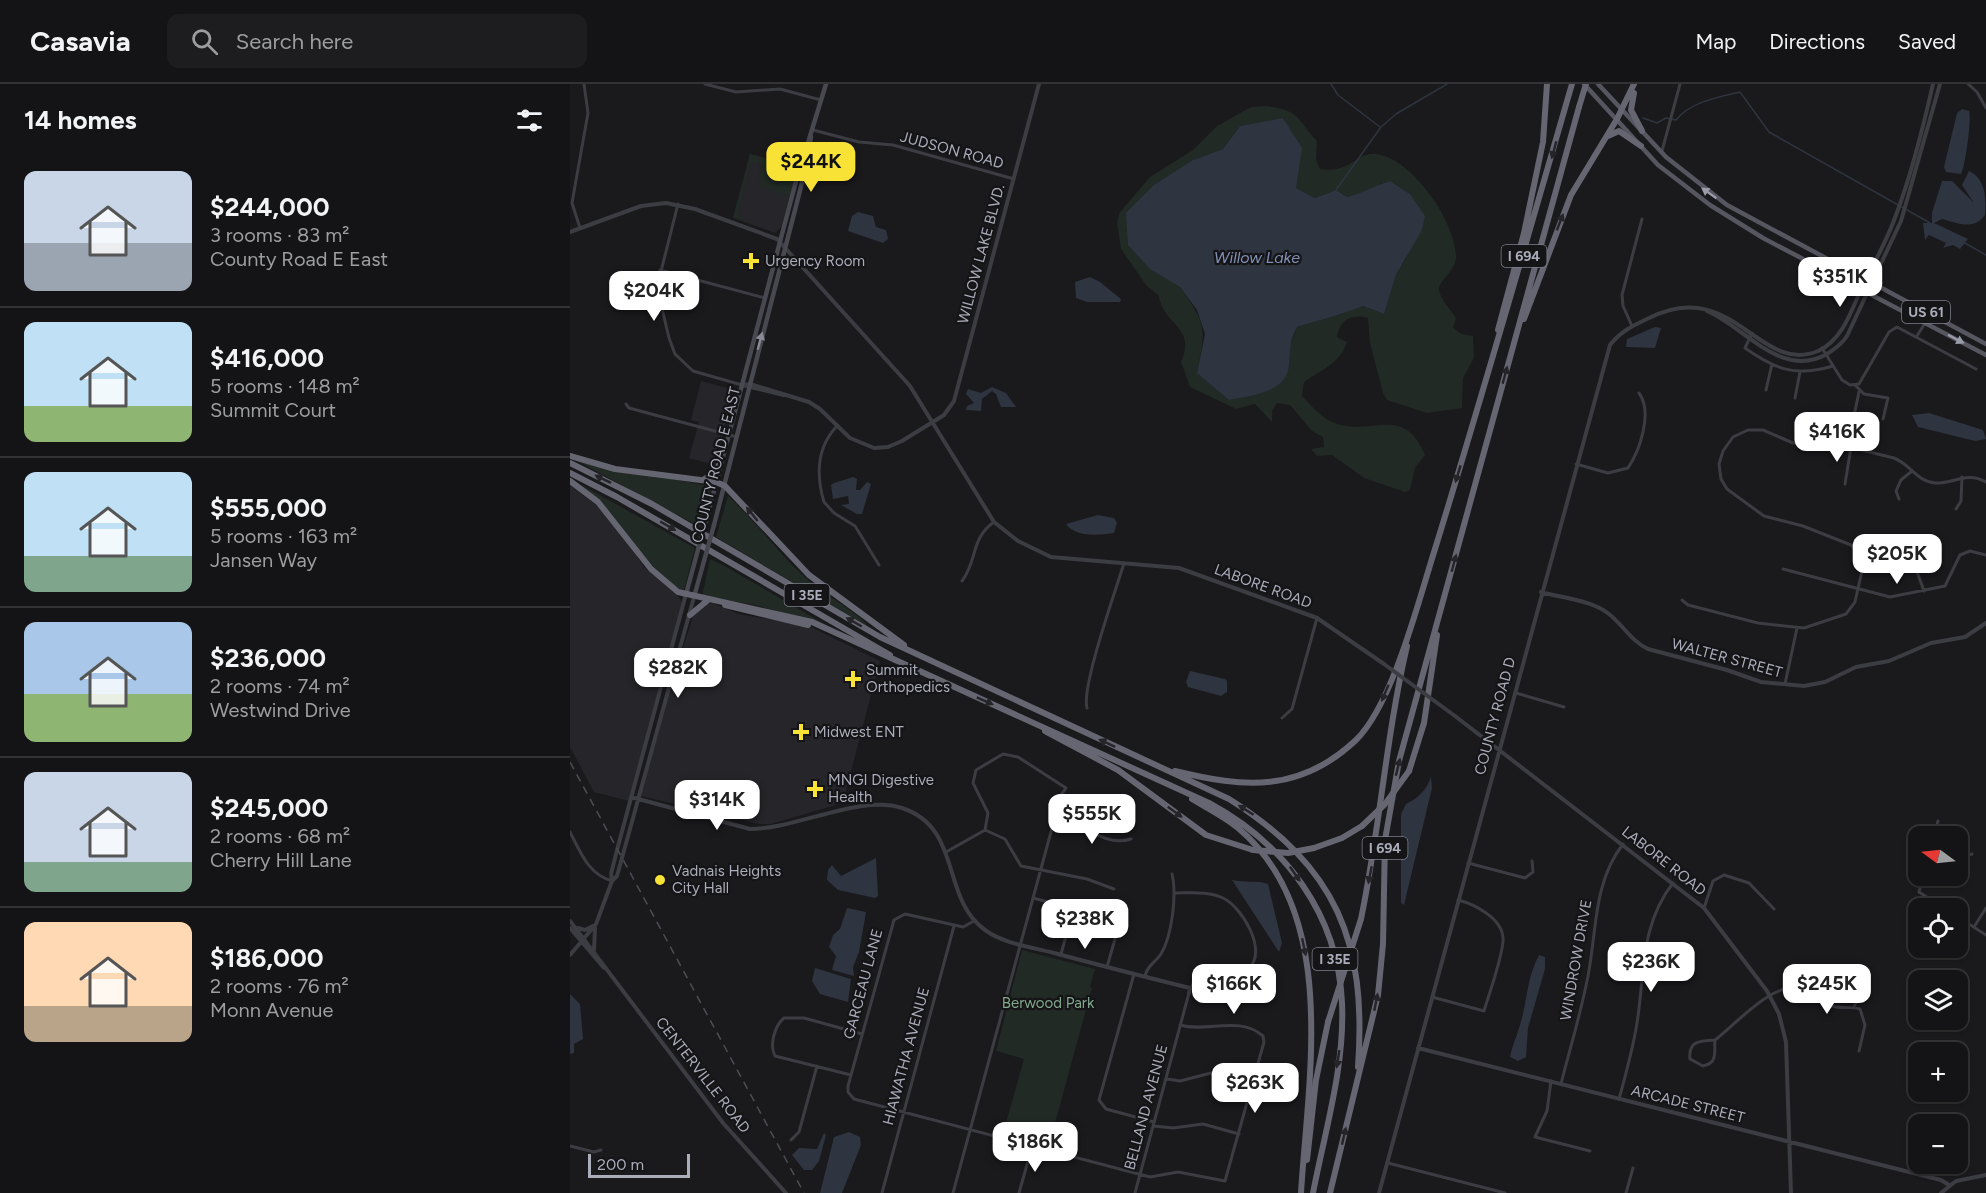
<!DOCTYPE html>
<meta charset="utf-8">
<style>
:root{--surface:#141315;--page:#1d1c1e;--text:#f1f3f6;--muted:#9d9ea0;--line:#333234;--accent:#f8e235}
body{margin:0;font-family:Figtree,sans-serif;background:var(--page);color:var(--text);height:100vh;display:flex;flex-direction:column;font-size:22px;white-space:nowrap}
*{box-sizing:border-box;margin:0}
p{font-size:20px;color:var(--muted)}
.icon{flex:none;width:33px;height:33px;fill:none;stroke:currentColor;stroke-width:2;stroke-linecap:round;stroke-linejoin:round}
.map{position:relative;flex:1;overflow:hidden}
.sheet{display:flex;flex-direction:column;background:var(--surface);width:570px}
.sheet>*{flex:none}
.needle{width:39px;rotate:285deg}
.buttons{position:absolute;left:1338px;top:742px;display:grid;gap:12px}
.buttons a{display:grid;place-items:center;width:60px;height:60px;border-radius:12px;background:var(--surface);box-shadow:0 2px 4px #0004,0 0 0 2px var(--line);font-size:30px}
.scale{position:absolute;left:18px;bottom:15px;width:102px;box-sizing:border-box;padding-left:6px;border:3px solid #abadbb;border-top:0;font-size:16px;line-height:21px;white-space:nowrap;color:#abadbb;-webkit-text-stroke:4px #151417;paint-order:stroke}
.price{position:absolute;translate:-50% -51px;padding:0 14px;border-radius:12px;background:#fff;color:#222;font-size:20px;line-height:39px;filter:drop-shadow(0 2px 3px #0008)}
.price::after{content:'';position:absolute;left:50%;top:36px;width:18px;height:14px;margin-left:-9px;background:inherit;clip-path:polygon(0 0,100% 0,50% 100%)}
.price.current{background:var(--accent);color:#111}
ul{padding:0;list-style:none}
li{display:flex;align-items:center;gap:18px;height:150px;padding:0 24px}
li+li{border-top:2px solid var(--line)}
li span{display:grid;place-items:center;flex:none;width:168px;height:120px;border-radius:12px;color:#555}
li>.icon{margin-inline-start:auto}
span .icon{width:72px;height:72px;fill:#fffc;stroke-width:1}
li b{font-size:26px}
h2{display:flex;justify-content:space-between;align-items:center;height:72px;padding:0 24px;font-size:26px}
header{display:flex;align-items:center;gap:36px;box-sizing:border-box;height:84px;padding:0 30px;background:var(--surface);border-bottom:2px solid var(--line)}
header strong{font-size:28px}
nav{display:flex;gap:33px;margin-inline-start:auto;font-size:21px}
.search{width:420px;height:54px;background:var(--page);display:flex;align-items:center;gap:15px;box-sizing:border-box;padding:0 21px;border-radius:12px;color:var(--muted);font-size:22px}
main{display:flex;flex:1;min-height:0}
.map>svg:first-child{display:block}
.built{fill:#262529}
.green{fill:#212a24;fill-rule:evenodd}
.water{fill:#2e3440}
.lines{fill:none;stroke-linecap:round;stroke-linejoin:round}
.stream{stroke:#2e3440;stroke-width:1.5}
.minor{stroke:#3c3c43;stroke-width:3}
.tertiary{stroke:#3c3c43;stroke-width:4}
.secondary{stroke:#484851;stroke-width:4.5}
.primary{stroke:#565660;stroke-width:4.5}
.motorway{stroke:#666672;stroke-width:6}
.rail{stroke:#4d4d56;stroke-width:1.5;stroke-dasharray:8 6;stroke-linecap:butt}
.tertiary-bridge{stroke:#3c3c43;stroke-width:4}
.secondary-bridge{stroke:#484851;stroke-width:4.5}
.motorway-bridge{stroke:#666672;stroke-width:6}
.oneway{fill:#252429}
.oneway2{fill:#9a9ca9}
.oneway3{fill:#888a96}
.poi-dot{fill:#f8e235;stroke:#151417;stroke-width:2}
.labels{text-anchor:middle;stroke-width:4.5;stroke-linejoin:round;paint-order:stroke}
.shield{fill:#151417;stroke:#7e7f8a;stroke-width:1.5}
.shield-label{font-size:14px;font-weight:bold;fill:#abadbb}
.street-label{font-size:15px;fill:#abadbb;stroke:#151417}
.poi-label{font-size:15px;fill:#abadbb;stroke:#151417;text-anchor:start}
.park-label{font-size:15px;fill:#82a78c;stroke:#151417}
.water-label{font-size:16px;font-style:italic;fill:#8292b7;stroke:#151417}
</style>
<header>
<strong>Casavia</strong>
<div class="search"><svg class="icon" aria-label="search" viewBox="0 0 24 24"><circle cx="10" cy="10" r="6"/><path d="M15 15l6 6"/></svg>Search here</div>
<nav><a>Map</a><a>Directions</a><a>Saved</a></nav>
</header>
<main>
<section class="sheet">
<h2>14 homes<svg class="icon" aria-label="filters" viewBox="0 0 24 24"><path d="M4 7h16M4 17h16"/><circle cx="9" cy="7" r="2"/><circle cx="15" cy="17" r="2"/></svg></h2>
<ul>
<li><span style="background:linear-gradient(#c9d6e8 60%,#9aa5b1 0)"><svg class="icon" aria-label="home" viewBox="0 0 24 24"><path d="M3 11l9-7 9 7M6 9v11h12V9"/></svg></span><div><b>$244,000</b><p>3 rooms · 83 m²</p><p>County Road E East</p></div></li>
<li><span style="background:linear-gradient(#bfe0f5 70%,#8fb573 0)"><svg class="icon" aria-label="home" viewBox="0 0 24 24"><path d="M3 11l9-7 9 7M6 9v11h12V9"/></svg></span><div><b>$416,000</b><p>5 rooms · 148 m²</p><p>Summit Court</p></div></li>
<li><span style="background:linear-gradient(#bfe0f5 70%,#7fa58c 0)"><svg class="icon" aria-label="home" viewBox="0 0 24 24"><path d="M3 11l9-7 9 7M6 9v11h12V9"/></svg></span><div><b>$555,000</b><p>5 rooms · 163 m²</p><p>Jansen Way</p></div></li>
<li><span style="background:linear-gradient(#a9c7e8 60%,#8fb573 0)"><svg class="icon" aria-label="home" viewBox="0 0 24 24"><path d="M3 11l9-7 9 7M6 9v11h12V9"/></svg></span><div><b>$236,000</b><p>2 rooms · 74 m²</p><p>Westwind Drive</p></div></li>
<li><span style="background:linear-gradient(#c9d6e8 75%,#7fa58c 0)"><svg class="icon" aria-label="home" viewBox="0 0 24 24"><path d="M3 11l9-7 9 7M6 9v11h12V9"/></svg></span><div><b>$245,000</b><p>2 rooms · 68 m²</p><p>Cherry Hill Lane</p></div></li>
<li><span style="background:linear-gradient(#ffd9b3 70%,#b9a48a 0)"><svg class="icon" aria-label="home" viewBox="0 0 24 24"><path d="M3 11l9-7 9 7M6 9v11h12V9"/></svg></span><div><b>$186,000</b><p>2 rooms · 76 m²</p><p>Monn Avenue</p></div></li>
</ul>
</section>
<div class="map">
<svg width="1416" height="1109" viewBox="0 0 1416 1109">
<rect width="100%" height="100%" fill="#1a191c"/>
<path class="built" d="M180,70L228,83L211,143L205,149L163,134Z
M131,297L165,306L145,381L119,374L129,338L121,336Z
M0,401L26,421L50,447L74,483L109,513L112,519L59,717L24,708L0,663Z
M143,519L168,530L239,542L310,577L275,710L276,718L201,740H189L67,711L124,529L135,520Z"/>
<path class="green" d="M697,22C732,28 725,33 747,57L746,76L750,85C781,90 787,67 806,70C842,74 887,139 886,174C885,187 868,198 869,206C870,215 881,226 886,234L883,244L892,250L903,252L904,274L893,294L892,324L857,329L817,316L813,309L800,259L798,234C781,230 770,235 767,253L777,258C771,279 750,287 734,298L732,312C741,321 749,331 760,337C798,356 833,317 855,371L845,384L840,406L835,408L794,394L762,371L747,372L741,365L754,363L753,353L742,347L720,321L707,319L702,327V338L685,320L666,325L620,303L611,278C627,242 593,242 589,212L576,201L551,165L547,138L550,128L580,93L623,66L647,42L681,23ZM714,34L726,104L745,114L766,106L777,113L797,108L810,100L820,97L840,110L837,173L826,191L814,230L793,222C771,231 750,236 727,243L718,268L719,282L627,289C636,244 637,241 610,203L623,76L653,65L670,42Z
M180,70L228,83L220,110L217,112L192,103L189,96L193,80L181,78L168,130L172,135L163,134Z
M7,377L139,402L141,406L130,443Z
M10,400L125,464L114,506C90,504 35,420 10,400Z
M158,412C190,441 213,477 248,504C259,513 294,533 298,543L146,453Z
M140,475L153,481L258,542L185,521L132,512Z
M452,866L525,885L520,903L522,904L478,1065L432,1053L454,975L426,967Z"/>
<path class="water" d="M1392,25L1399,27C1402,33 1395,85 1391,90L1376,88L1374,83L1387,29Z
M713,34L732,64L726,104L745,114L766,106L777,113C794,109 805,101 820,97L840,110L855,132L852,146L826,191L814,230L793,222C771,231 750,236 727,243C720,256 720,265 719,280C718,309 680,312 659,316L627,289L635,250L627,226L610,203L580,185L558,161L556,129L584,101L623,76L653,65L670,42Z
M1399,87C1416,95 1416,114 1415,131C1404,147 1387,139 1372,135L1364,139L1398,155L1390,165L1383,161L1373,164L1376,159L1359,151L1355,156L1353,139H1362V129L1372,97H1382L1404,119L1392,101Z
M288,128L303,132L306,143L316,146L318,155L313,159L278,147L282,132Z
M520,193L530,198L551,215L550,218H517L506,214L505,198Z
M1085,243L1091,244L1085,264L1056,263L1057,255Z
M422,303L436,309L446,323H431L426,310L422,307L412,315L411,327L396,326L397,322L404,319L396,310L398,305L411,309Z
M1359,329L1413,346L1416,355L1405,357L1348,343L1342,331Z
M283,393L287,395L286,406H290L297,398L301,400L292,430H287L271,421L279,420L278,412L263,415L261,401L264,399Z
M528,431L544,434L547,439L544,449C529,451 506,454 496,440Z
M620,587L655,595L657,597V608L651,612L618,603L616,598Z
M861,693L862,704L834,821L831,819V730L836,720C849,714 857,705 861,693Z
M306,774L308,812L305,814L268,806L257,796L258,786L262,781L271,792Z
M662,796C674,799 687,796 698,800L712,859L709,868Z
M277,824L296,828L289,868L283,883L284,892L262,886L266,872L259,863L263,851L270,845Z
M969,871L975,873V885L958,944L956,973L948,977L940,973C942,962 947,952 950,941C957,918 957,893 969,871Z
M245,884L281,895L278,918L250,910L242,897Z
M0,910L10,920L13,955L4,960V969L0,970Z
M279,1048L290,1053L291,1061L272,1109H250L264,1053Z
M254,1049L256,1051L249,1077L242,1086H234L222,1071L229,1064L247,1065Z"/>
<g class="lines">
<path class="stream" d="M761,0L768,11L810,43
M1073,34L1087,39L1096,34L1106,36C1120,18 1149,13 1170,8L1199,48L1360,139
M766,106L811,43L826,30L877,0
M1393,158L1416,171"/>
<path class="minor" d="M135,0L166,8L210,5L251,16
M1398,0L1407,8L1416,24
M243,46L289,58L323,61L444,95
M1092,67L1110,0
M108,120L87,203L99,254L105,270L123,287L172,301
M10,144L2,119L18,29L14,0
M90,186L195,214
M1062,242L1053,222L1052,211L1072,135
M1182,249L1175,264C1206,286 1226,293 1263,282
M1347,252L1355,239
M1252,264L1272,296L1280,301L1289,300L1319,248L1327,243L1406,285
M1286,302L1294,310L1318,314L1313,335
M1196,306L1202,280
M1225,314L1230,288
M56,320L59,324L167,353
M1285,327L1289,308
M267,342C247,363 246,391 254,418L264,429L285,442L309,481
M1006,380L1038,389L1058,384C1070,366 1083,328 1069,309
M1275,400L1281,363
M1329,415L1326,407L1331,396L1342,387
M1386,425L1391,417L1392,393
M1343,477L1354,507
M1213,485L1320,513L1375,502L1390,471L1400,467L1416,471
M392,497C408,476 400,455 424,438
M1112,516L1118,521L1188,539L1234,544L1276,530L1285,518L1293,482L1290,472L1281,461L1233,442L1194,432L1157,405L1151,395L1149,380L1153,367L1163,353L1178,346H1193L1223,359L1251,356L1324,374C1340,380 1346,397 1365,399C1384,400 1396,387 1416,398
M1215,600L1227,544
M946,609L994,623
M517,624C511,603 546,506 554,479
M712,634L722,625L747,534
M486,730C512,737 533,764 561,755
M415,746L435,755L451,782L517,795L544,805
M0,748C11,769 18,790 42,797
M1364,753L1368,737
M376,768L415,746L418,729L403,699L406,686L433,670L448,673L496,704L491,711L383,1109
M1388,773L1402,770
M898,779L955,794L963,788L962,777
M1353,792L1349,808L1375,825
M606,809C621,809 639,807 653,814C672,823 699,868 678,885C659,892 629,880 621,904
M463,814L512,827L539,838L545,855L537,883
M481,819L474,846L496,852L491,870
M1134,824L1143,797L1154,791L1179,799L1204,825
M1388,833L1416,851
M404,837L393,843L335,830L324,836L278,1002V1008L284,1015L580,1093L608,1088L655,1097L694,958L693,952C669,931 637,949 610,941
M1404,843L1416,824
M564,890L529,1016L536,1025L584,1038
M575,892C578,880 585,879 591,870C602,852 607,810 602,790
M862,913L914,927C919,910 934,869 933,854C932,834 904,820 888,816
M1284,923L1297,893
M1145,956C1144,969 1148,979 1133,982L1120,975C1118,956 1131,957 1145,956C1168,939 1202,896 1235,904C1246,907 1252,918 1262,922C1272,925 1281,922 1290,925L1295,941L1289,967
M281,991L205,972C199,961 205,941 214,934H234L292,950
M597,995L610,997L641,989L682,1002
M981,997L977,1027L965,1053L1020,1067
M991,1000C1000,964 1011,929 1018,892C1027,846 1023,799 1053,760
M1049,1015C1056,990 1063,964 1067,939C1075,889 1070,841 1103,799
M584,1042L603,1044L633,1040L669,1050
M221,1056L229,1048L247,982
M0,1062L24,1068L31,1066
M818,1079L935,1109
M312,1109L384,842
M449,1109L462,1063
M565,1109L619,909
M1056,1109L1063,1084"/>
<path class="tertiary" d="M0,148L71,122L96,119L125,125L207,155L340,302L424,438L448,457L481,473L609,484L747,534L814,580
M1137,227C1175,243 1211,296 1257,270C1265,265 1272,260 1277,252L1331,137L1370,0
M172,301L180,300L239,318L250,325L280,354L304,364L318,363L332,357L374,331L384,317L469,0
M172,301L214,311
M971,508C992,514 1022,516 1039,530C1053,541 1061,557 1078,565L1157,586L1191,598L1234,602L1255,598L1286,583L1319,577L1361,559L1395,553L1416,539
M885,632L1134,824L1197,907L1209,930L1216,958L1221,1109
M61,713L180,745C227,745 290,710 332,724C393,744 370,814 415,846C434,860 462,863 484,869C529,881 575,893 620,904L619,909
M42,796L41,790L47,766L116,510
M0,837L153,1039L216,1109
M0,844L34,884
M8,844L15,846L23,842
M24,866L25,844
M0,871L26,840L42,797L47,792L124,513
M848,964L1371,1096L1379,1101
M809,1109L1040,261C1050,248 1062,242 1077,235C1162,190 1189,292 1248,267C1272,256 1281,228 1291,205C1303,181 1317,157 1326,131C1342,89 1353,44 1363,0
M1371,1109L1386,1097L1416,1091"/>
<path class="secondary" d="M211,180L219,175L233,181
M136,437L225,101L256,0
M144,441L234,91L241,53
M116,510L129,462
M124,513L134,477"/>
<path class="primary" d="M1014,0L1088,81L1140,121L1193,154L1416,271
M1028,0L1096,73L1157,121L1416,260"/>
<path class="motorway" d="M1064,9L1061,26L1072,47
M1038,52L1049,47L1071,62
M954,235L1001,111L1047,35L1064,0
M928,246L954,149L973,58L977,0
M0,372L45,385L146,398L155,402L239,491L334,561
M0,379L82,420L310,553L659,715C767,783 797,858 788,983
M0,389L47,413L320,571
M133,396L144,389L151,378
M0,397L28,418L81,485L108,508L242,538L639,719C715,760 768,830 772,919C775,982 755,1047 743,1109
M155,521L238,541
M120,531L138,516
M475,647L548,686L636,751L683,766
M605,687C674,704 730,709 786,656C823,620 849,515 865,465C913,310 957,155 1002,0
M839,687L854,639L867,551
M622,715C637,724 655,733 668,744C770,829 738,994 731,1109
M744,764L772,754L792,742
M791,835C810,744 816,652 837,562
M737,1076L746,996L758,938
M760,1109L808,911L813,860L815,756L829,677L1009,23"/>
<path class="rail" d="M0,678L234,1109"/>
<path class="tertiary-bridge" d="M814,580L885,632"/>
<path class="secondary-bridge" d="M129,462L136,437
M134,477L144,441"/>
<path class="motorway-bridge" d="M1009,23L1016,0
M792,742L815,720L839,687
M683,766L718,769L744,764
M758,938L791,835"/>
</g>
<defs><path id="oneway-solid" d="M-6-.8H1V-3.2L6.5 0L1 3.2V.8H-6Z" transform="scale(1.5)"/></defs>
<g class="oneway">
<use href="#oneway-solid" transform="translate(984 66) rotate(105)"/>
<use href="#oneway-solid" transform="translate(990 138) rotate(-69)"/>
<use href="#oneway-solid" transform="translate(935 291) rotate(-75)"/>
<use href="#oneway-solid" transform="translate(888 390) rotate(107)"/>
<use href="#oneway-solid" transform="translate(33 395) rotate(-154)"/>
<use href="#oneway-solid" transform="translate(182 430) rotate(-129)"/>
<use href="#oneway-solid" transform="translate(98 442) rotate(30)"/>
<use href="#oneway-solid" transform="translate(884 479) rotate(-75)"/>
<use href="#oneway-solid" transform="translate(284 538) rotate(-150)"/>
<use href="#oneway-solid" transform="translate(815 609) rotate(113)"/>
<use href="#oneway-solid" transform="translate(415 617) rotate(24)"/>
<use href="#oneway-solid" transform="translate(537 659) rotate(-155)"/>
<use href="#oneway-solid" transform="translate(828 683) rotate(-76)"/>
<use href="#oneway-solid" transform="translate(676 726) rotate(-148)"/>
<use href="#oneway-solid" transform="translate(605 728) rotate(36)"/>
<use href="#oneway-solid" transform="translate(725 790) rotate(55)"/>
<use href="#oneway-solid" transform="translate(800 791) rotate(101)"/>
<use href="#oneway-solid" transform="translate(734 863) rotate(78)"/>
<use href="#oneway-solid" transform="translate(806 918) rotate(-79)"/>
<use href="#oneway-solid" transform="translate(768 975) rotate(99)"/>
<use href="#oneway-solid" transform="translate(774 1052) rotate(-77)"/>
</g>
<g class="oneway2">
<use href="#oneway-solid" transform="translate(1139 109) rotate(-145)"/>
<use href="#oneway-solid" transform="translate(1386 255) rotate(28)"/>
</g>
<use class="oneway3" href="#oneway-solid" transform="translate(190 257) rotate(-75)"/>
<g class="poi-dot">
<path d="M178 168h6v6h6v6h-6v6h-6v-6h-6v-6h6z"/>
<path d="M280 586h6v6h6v6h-6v6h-6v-6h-6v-6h6z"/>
<path d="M228 639h6v6h6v6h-6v6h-6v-6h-6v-6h6z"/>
<path d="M242 696h6v6h6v6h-6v6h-6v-6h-6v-6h6z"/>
<circle cx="90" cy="796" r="6"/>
</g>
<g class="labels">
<g class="shield">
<rect x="931.5" y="161" width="45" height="22" rx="4.5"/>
<rect x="1332" y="217" width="48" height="22" rx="4.5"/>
<rect x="214.5" y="500" width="45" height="22" rx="4.5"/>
<rect x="792.5" y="753" width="45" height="22" rx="4.5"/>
<rect x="742.5" y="864" width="45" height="22" rx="4.5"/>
</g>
<g class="shield-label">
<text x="954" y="177">I 694</text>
<text x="1356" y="233">US 61</text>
<text x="237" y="516">I 35E</text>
<text x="815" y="769">I 694</text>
<text x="765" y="880">I 35E</text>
</g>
<g class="street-label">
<text transform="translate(382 66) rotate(15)" y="5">JUDSON ROAD</text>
<text transform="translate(411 170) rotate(-75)" y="5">WILLOW LAKE BLVD.</text>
<text transform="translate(146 381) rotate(-76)" y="5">COUNTY ROAD E EAST</text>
<text transform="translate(693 502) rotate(20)" y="5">LABORE ROAD</text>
<text transform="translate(1157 574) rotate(15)" y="5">WALTER STREET</text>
<text transform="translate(925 632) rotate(-75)" y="5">COUNTY ROAD D</text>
<text transform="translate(1094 777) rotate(38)" y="5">LABORE ROAD</text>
<text transform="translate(1006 876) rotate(-80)" y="5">WINDROW DRIVE</text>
<text transform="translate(293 900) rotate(-75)" y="5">GARCEAU LANE</text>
<text transform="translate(336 972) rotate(-75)" y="5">HIAWATHA AVENUE</text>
<text transform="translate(133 991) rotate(52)" y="5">CENTERVILLE ROAD</text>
<text transform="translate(1118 1020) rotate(14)" y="5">ARCADE STREET</text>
<text transform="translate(576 1023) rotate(-75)" y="5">BELLAND AVENUE</text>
</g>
<g class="poi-label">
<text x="195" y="182">Urgency Room</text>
<text x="296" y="591">Summit<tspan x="296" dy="17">Orthopedics</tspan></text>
<text x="244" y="653">Midwest ENT</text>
<text x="258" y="701">MNGI Digestive<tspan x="258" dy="17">Health</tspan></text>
<text x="102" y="792">Vadnais Heights<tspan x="102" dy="17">City Hall</tspan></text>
</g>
<g class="park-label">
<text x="478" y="924">Berwood Park</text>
</g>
<g class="water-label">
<text x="687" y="179">Willow Lake</text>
</g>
</g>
</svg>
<div class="buttons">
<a><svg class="needle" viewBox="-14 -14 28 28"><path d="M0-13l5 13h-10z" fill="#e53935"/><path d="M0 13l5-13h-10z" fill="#9d9ea0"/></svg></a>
<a><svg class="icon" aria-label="locate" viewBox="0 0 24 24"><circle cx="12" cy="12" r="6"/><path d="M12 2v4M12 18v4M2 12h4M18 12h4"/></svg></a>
<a><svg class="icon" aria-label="layers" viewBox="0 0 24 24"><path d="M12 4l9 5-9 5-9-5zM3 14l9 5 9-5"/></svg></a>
<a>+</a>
<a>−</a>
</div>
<div class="scale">200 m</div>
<b class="price current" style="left:241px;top:109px">$244K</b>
<b class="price" style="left:1270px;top:224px">$351K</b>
<b class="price" style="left:84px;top:238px">$204K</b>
<b class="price" style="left:1267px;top:379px">$416K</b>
<b class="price" style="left:1327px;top:501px">$205K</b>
<b class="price" style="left:108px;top:615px">$282K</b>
<b class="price" style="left:147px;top:747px">$314K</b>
<b class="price" style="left:522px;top:761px">$555K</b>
<b class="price" style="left:515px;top:866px">$238K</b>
<b class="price" style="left:1081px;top:909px">$236K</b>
<b class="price" style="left:664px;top:931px">$166K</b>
<b class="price" style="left:1257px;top:931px">$245K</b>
<b class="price" style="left:685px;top:1030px">$263K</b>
<b class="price" style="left:465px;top:1089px">$186K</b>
</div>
</main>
